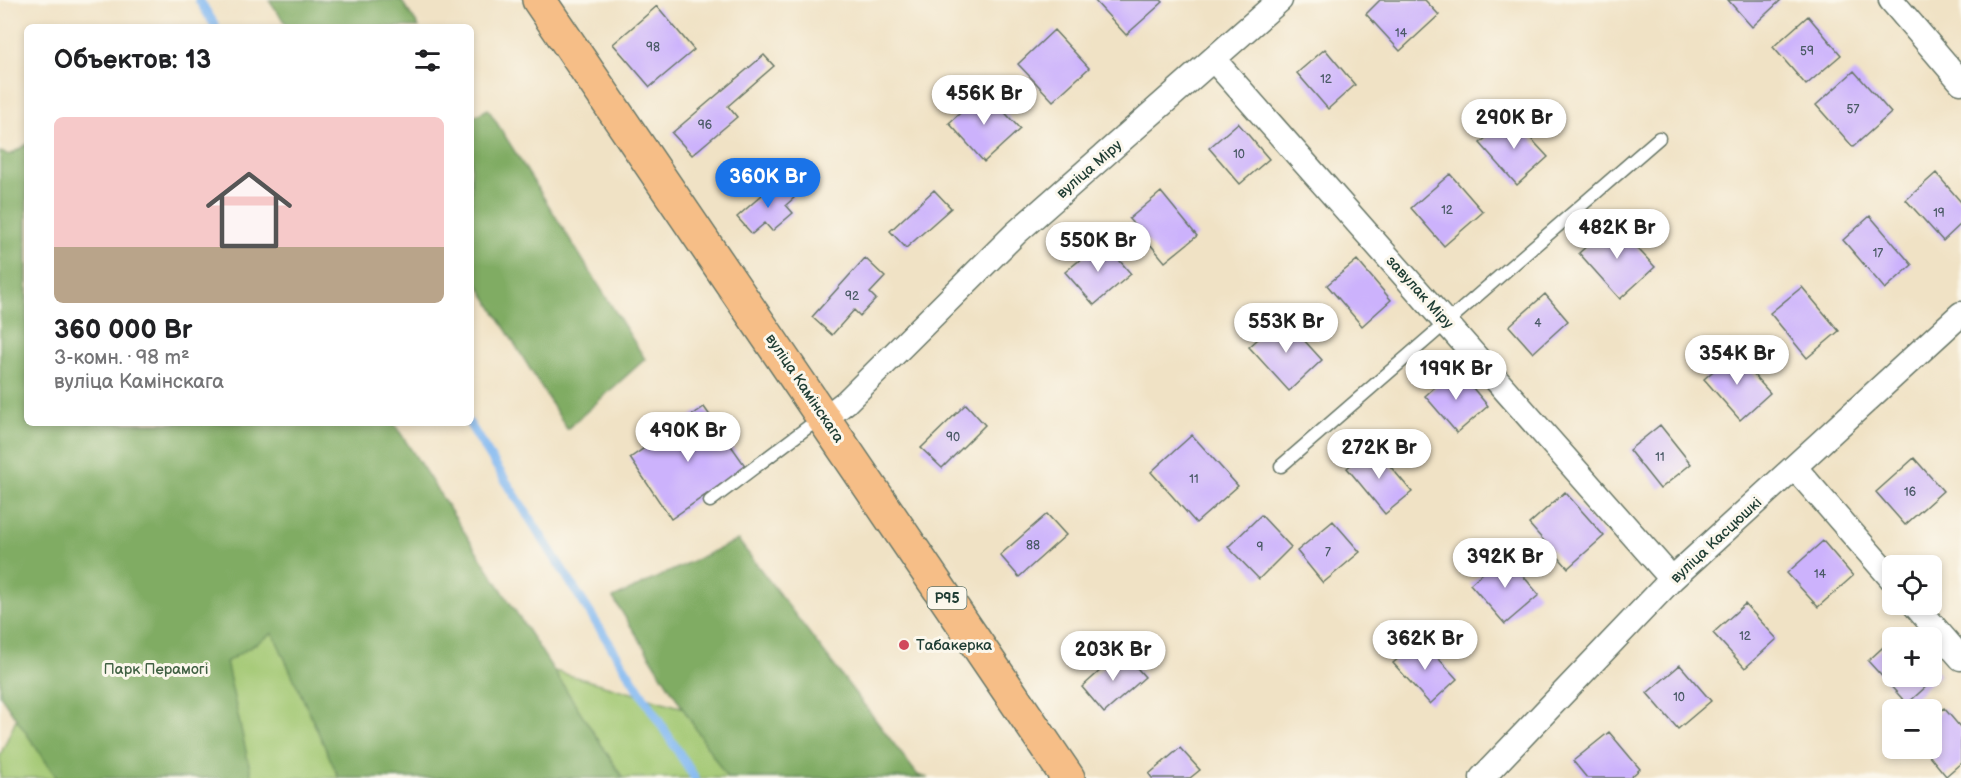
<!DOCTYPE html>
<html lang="ru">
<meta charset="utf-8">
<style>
:root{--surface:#fff;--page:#f6f6f6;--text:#202124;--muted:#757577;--accent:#1a73e8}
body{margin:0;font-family:"Balsamiq Sans",sans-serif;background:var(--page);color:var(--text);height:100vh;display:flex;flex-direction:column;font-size:22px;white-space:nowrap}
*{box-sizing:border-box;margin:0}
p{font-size:20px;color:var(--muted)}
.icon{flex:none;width:33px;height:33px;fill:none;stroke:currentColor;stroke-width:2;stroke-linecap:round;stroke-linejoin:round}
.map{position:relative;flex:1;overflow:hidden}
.drawer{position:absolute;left:24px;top:24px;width:450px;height:402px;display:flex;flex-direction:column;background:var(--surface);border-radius:9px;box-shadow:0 3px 9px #0003}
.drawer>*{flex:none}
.buttons{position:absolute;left:1882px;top:555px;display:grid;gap:12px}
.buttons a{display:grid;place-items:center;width:60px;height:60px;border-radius:9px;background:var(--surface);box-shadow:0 3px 9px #0003;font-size:30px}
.price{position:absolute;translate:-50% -51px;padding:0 14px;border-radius:21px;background:#fff;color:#222;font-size:20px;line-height:39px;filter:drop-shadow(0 2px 3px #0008)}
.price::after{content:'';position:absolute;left:50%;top:36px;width:18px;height:14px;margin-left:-9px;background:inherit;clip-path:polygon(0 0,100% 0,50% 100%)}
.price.active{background:var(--accent);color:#fff}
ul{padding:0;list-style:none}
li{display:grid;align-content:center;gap:12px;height:318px;padding:0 30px}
li span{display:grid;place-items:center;height:186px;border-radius:9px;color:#555}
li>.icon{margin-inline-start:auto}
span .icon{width:108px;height:108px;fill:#fffc;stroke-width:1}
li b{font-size:26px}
h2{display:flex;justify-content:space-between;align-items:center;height:72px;padding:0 30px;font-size:26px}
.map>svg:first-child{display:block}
.green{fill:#a1c771;stroke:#608252;stroke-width:1.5}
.forest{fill:#80ac63;stroke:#50744c;stroke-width:1.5}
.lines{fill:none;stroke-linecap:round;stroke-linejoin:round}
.stream{stroke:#81b8f1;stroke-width:9}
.building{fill:#ccb2fc}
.service-casing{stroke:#687767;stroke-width:15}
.minor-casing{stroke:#687767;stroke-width:27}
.primary-casing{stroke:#687767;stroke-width:36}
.service{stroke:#fff;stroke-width:12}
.minor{stroke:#fff;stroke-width:24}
.primary{stroke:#f6be87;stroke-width:33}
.poi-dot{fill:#d1495b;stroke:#fbf7ec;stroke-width:2}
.labels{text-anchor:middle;stroke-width:6;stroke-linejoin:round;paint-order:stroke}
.number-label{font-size:12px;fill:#4a5a66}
.shield{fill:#fbf7ec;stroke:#61756b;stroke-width:1.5}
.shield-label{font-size:14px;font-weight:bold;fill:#1f3d34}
.street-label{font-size:15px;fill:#1f3d34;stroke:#fbf7ec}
.poi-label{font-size:15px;fill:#1f3d34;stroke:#fbf7ec;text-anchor:start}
.park-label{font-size:15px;fill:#406043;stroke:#fbf7ec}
</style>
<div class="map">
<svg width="1961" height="778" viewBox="0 0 1961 778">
<rect width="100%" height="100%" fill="#fbf7ec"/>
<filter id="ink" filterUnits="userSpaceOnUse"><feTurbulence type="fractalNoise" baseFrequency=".0167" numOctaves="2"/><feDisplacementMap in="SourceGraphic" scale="12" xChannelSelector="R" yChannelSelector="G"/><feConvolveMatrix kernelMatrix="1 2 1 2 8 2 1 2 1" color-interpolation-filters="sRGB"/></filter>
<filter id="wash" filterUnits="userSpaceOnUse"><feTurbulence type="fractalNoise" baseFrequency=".008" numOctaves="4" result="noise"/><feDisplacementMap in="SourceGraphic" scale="24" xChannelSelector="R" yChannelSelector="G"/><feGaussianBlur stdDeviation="1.35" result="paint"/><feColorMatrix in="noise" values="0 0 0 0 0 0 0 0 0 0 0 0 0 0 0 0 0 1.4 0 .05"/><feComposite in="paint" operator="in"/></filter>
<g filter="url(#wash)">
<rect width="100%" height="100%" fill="#f0e2c5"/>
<path class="green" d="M94,539L928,778H0V756Z"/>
<path class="forest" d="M269,0H401L419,27H288Z
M488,109L645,359L567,429L471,273V118Z
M27,144V423H394L623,778H339L273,633L226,662L252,778H57L0,695V152L10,155Z
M738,540L920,778H727L613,598Z"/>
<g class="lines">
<path class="stream" d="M199,0L216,27
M469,423L695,778"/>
</g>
<g id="blocks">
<path class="building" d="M1094,0H1161L1163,2L1126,35Z
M1380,0H1425L1439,15L1400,51L1366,14Z
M1728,0H1781L1752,27Z
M657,6L694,50L650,87L613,44Z
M1808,16L1841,55L1806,85L1773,47Z
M1054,30L1089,68L1053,101L1018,64Z
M1325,49L1355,85L1328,109L1297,73Z
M764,55L774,66L728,106L737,117L692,155L672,133Z
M1854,71L1891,113L1853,147L1816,105Z
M985,91L1020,129L984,162L949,123Z
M1510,116L1548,157L1517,185L1480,143Z
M1238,123L1269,159L1240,184L1209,148Z
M1936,173L1961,202V224L1943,241L1906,200Z
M1450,174L1483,212L1444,246L1411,208Z
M779,180L794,198L786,205L793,213L772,231L765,223L752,234L737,217Z
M934,190L951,208L906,248L890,231Z
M1161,192L1197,236L1165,262L1129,219Z
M1870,216L1912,265L1885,289L1843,240Z
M1613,222L1655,267L1620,299L1579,253Z
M1103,241L1131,274L1094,305L1065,272Z
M865,258L885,277L870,293L876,299L860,316L854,310L832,335L812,317Z
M1357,260L1391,300L1362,326L1327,285Z
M1802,287L1839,331L1807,358L1770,313Z
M1545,294L1568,321L1533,353L1509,326Z
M1283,317L1322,360L1289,391L1249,347Z
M1734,353L1770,393L1740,420L1704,379Z
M1456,368L1488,406L1457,433L1425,396Z
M966,404L985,425L942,468L921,448Z
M704,407L746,467L671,519L630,458Z
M1660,425L1691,464L1660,489L1629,450Z
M1192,435L1238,486L1196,523L1151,472Z
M1373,446L1412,492L1385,514L1347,468Z
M1914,458L1943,491L1905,525L1876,492Z
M1565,492L1604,536L1568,568L1529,524Z
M1047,514L1066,535L1019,577L1000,555Z
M1261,515L1291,547L1259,579L1228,547Z
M1333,521L1360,552L1323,583L1297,551Z
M1823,541L1853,576L1818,607L1787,573Z
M1505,554L1539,595L1505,624L1470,584Z
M1745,604L1777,639L1745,668L1713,633Z
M1893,638V676H1932V665L1940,674L1907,704L1868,661Z
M1421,639L1457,679L1430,704L1393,663Z
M1122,651L1145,677L1104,713L1082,687Z
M1680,665L1711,701L1678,729L1647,693Z
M1944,708L1961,728V763L1946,776L1923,748H1932V718Z
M1609,732L1640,769L1630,778H1587L1573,761Z
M1180,748L1200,770L1190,778H1152L1149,774Z"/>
</g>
</g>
<g filter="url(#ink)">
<use href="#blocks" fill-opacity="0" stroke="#687767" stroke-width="1.5"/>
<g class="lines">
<g class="service-casing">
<path id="service" d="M1281,466L1659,138
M710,501L808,427L822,420"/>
</g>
<g class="minor-casing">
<path id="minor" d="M1891,0L1961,82
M1214,60L1672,579
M825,418L846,402L1016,233L1280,0
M1795,468L1893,580
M1914,604L1961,658
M1482,778L1672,579L1961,314"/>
</g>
<g class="primary-casing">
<path id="primary" d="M539,0L1068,778"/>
</g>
<use href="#service" class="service"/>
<use href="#minor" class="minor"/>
<use href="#primary" class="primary"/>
</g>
</g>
<circle class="poi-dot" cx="904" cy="645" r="6"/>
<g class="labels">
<g class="number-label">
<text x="1401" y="37">14</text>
<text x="653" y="51">98</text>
<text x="1807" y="55">59</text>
<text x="1326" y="83">12</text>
<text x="1853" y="113">57</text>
<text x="705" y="129">96</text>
<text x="1239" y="158">10</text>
<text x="1447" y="214">12</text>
<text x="1939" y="217">19</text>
<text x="1878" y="257">17</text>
<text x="852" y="300">92</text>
<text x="1538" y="327">4</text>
<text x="953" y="441">90</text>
<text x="1660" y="461">11</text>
<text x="1194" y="483">11</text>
<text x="1910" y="496">16</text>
<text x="1033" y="549">88</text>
<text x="1260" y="551">9</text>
<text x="1328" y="556">7</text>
<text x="1820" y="578">14</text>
<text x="1745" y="640">12</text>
<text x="1679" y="701">10</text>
</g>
<rect class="shield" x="927.5" y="587" width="39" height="22" rx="4.5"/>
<g class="shield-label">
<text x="947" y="603">Р95</text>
</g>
<g class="street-label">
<text transform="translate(1089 169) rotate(-41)" y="5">вуліца Міру</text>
<text transform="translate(1420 292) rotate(48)" y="5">завулак Міру</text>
<text transform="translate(805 388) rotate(56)" y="5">вуліца Камінскага</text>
<text transform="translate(1716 540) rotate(-43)" y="5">вуліца Касцюшкі</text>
</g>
<g class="poi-label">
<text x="916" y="650">Табакерка</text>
</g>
<g class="park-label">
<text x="156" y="674">Парк Перамогі</text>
</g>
</g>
</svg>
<div class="buttons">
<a><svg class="icon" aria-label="locate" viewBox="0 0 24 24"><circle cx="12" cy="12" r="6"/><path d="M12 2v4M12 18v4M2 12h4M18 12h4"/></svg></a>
<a>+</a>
<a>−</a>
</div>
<b class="price" style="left:984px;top:126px">456K Br</b>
<b class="price" style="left:1514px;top:150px">290K Br</b>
<b class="price active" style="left:768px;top:209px">360K Br</b>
<b class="price" style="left:1617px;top:260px">482K Br</b>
<b class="price" style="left:1098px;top:273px">550K Br</b>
<b class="price" style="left:1286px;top:354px">553K Br</b>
<b class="price" style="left:1737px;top:386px">354K Br</b>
<b class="price" style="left:1456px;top:401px">199K Br</b>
<b class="price" style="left:688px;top:463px">490K Br</b>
<b class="price" style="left:1379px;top:480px">272K Br</b>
<b class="price" style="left:1505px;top:589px">392K Br</b>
<b class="price" style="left:1425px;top:671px">362K Br</b>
<b class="price" style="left:1113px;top:682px">203K Br</b>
<section class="drawer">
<h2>Объектов: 13<svg class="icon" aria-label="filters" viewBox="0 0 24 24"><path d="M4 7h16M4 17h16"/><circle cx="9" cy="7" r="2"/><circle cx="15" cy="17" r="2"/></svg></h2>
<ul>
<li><span style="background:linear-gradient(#f6c9c9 70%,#b9a48a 0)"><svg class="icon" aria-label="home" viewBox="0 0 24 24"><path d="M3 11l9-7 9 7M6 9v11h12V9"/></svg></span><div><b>360 000 Br</b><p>3-комн. · 98 m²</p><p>вуліца Камінскага</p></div></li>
</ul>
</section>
</div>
